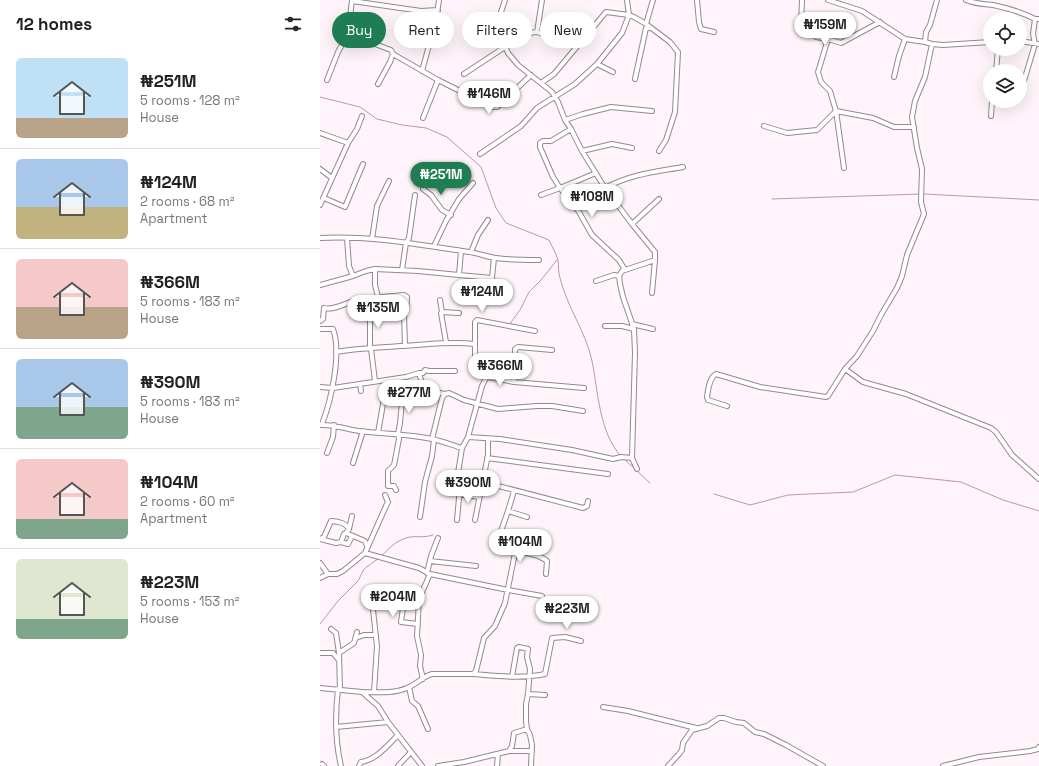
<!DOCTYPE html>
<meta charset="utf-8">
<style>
:root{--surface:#fff;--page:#f6f6f6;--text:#222;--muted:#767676;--line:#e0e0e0;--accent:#1f7d53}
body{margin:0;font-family:"Space Grotesk",sans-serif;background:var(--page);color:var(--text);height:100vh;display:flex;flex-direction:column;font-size:15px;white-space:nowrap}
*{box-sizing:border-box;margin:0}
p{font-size:13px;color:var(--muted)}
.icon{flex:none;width:22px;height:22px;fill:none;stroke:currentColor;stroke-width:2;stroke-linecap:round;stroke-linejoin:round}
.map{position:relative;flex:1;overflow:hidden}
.sheet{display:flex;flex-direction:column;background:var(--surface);width:320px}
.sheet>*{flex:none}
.banner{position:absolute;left:12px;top:12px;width:380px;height:36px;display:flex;gap:8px}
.tools{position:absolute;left:663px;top:12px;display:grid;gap:8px}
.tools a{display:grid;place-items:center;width:44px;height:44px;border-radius:50%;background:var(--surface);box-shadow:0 4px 16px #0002;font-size:20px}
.price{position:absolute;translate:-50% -34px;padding:0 9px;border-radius:14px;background:#fff;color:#222;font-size:13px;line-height:26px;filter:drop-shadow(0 1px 2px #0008)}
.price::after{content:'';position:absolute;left:50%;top:24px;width:12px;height:9px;margin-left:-6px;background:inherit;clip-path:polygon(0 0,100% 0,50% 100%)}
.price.selected{background:var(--accent);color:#fff}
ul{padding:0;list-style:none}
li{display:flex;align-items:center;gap:12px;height:100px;padding:0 16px}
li+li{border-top:1px solid var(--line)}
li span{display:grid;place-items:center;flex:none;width:112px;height:80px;border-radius:6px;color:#555}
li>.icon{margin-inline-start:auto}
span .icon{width:48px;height:48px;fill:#fffc;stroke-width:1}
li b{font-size:17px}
h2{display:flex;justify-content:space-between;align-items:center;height:48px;padding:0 16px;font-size:17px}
.tag{padding:0 14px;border-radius:18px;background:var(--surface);box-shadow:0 4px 16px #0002;font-size:14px;line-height:36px}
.tag.selected{background:var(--accent);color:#fff}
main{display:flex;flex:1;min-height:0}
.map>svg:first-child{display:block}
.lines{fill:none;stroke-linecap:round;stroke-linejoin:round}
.stream{stroke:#c093b2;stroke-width:1}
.minor-casing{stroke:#968791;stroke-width:6}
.minor{stroke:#fff;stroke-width:4}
</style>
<main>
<section class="sheet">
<h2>12 homes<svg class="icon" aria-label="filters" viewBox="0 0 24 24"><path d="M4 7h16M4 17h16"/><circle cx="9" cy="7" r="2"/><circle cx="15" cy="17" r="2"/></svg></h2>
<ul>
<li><span style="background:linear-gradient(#bfe0f5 75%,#b9a48a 0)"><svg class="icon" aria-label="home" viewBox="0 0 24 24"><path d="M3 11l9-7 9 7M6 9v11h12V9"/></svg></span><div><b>₦251M</b><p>5 rooms · 128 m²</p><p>House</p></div></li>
<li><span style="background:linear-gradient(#a9c7e8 60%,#c2b280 0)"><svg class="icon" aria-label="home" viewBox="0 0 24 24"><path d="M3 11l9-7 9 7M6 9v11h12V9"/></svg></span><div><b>₦124M</b><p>2 rooms · 68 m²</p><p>Apartment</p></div></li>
<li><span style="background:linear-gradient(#f6c9c9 60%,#b9a48a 0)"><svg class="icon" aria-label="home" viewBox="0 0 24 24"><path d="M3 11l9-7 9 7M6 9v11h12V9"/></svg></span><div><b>₦366M</b><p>5 rooms · 183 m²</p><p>House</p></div></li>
<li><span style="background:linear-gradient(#a9c7e8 60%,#7fa58c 0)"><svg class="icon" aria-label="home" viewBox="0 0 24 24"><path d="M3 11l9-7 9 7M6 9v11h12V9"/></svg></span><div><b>₦390M</b><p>5 rooms · 183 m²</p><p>House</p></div></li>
<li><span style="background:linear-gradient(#f6c9c9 75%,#7fa58c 0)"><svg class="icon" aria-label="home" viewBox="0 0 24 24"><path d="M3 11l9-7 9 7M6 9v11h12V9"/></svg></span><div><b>₦104M</b><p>2 rooms · 60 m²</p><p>Apartment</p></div></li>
<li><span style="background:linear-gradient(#dfe7d0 75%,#7fa58c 0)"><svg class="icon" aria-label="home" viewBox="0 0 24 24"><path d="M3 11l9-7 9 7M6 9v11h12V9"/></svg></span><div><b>₦223M</b><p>5 rooms · 153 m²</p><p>House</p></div></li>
</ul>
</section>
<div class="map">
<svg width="719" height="766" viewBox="0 0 719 766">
<rect width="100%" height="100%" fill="#fef4fa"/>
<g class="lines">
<path class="stream" d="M0,97L40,107L57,119L82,125L106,128L127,137L161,167L176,208L186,223L229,240C232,247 236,253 238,260C239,266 238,272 240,278C247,307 266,332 272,361C278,390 279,433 301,456
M604,194L719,200
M452,199L601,194
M189,325L200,310L209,292L221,280L237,260
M303,458L330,483
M394,494L430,505L468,495L533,492L575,475L641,482L683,500L719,511
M61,556C71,547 76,540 90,537C99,536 103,538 113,535
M0,624L18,601L38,581L44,569L59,558"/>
<g class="minor-casing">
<path id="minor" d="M185,0L181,12L180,31L182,39L188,53L198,65L232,92L238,102L245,120L251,129L262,151L285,188L312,224L335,252V260L302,271L299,276L300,284L303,297L314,329L315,353L312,458L317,469
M377,0L379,22L381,29L394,32
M482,0L481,25L496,37L508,39L521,43L560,22
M508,0L542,11L585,39L605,42L612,44L623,45L670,42
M646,0C655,4 664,4 673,5C687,8 702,12 715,19
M32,1L101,11L118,10
M326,24L333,0
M180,31L209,33L217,32L222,0
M217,32L228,36H241
M28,34L71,50L73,54L118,80L172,107H177L211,75
M508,39L498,72L501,82L510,91L516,111L524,168
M700,41L719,44
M605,42L606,32L610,25L617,0
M277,64L293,72
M102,71L116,20L119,0
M676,71L678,49
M144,74L185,47
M574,77L579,56L585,39
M315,79L326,28H330
M7,80L18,52L28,34L32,0
M221,83L234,74L286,12L309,15L314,17L326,24L350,42L358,52L355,112L346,140L339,151
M58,84L70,62L73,54
M701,91L715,44L713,34L715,19H719
M671,116L672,101
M103,118L118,80
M245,120L263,114L291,107L332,111
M444,126L467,133L497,130L516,111L553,118L574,127H594
M0,133L28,143
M262,151L292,144L312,148
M160,154L201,126L217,108L255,84L277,64L302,33L309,15L307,0
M0,169L12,178
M276,173L240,188L259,212L272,235L299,260L305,270
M285,188C311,174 335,172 363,167
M103,189L111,195L122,210L131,215
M221,195L240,188L233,177L220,147V143L223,141H231L251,129
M4,198L25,207L43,164
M0,205L28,143L37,129L42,116
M312,224L339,199
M0,238C50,235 100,245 149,252C158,253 167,257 176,258C190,260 204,260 219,260
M27,238L29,266L33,276
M52,239L57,206L69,181
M114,246L126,221L139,199L153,183
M141,251L139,275L172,278
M151,252L158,235L168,220
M55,269V285L58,297
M82,270L86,243L89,238L95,195
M276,281L294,275L299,276
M0,285L33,276L46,271L55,269L98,271L139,275
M172,287V278L174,258
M332,293L335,260
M120,300L122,312
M0,321L3,319L4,308C14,311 27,302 37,300C53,296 69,297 84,295L87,297C87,302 87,309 84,313L85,346
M312,324L333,329
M285,326H302L314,329
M0,329H13C22,353 11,401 2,424
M126,342L121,313L122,312L139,313
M155,344V361L161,366L168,377L194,382L264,388
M50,349V308
M51,349L55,381
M16,352C37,348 59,348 81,346C106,345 129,341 155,344V322L157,320L215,331
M525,369L543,382L586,394L671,428L676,432L692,455L719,479
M99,373L104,390L125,394
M168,377L166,378L162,386L148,437L142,448L138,473L139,475L152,477L167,483L263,508L267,506L268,501
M194,382L195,349L198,347L232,350
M40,384L41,391
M0,387L13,388L86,377L99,373H103L105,370L109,371H135
M407,406L388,400L387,397C388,390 389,378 396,374L440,387L506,397L508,396L525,369L537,356L553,331L561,315L577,288L582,276L587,255L604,214L601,202L602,169L597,148L592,117L595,101L605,77L612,44
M0,425C13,424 26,429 39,431C64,434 88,434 112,439C122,441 132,445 142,448
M58,433L63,404L68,392
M148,437L180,439L252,450L293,459L301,457L312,458
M112,439L122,398L125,394L129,393L144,400L178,409L217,406H232L263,411
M7,453L13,437L14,425
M167,458L288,474
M33,463L43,431
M76,490L74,486H68V471L74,465L75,460L79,439L78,434L80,423L83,391
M139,494L159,497
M188,511L207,517
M100,517L105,482L112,456L114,440
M137,520L140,487L139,475
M155,520L168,455V439
M26,533L45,541L47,546
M179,537L188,511L194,491
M0,539L16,543L21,542L24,534L26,533L29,529L32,516
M0,539L4,537L11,521C17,521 26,523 29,529
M21,542L28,544L32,536
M45,553L99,568L110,574L188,590L222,596
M110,561L156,566
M0,563L8,574
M107,573L111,556L118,538
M0,578L8,574H17L23,571L45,553L66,506L68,502L65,495
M90,596L84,601L81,622L98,624
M11,629L16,633L19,653L20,690
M36,638L44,635H56
M0,653H13L18,659
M19,653L34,643L37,632
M153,674L156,671L164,638L175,626L185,603L195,553C204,551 219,555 227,561L226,574
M192,677L197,648L199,647L208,649L207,657L210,669L208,694L206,704V721L207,729L210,735L212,745L211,766
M103,679L100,666L101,655L97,636L99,599L110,574
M89,687L92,701L98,706L108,729
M0,688L42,692L58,706L68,722L102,766
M18,689C15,715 15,741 21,766
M42,692C57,692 73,694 87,688C96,685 103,676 112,674C126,674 140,674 153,674C178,676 201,679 225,674L232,638L245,637L261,641
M54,692L57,646L52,601L55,588L69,587L99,599
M208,694L225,695
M283,707L308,711L376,728
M16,727L68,722
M189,751L192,746L194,733L207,729
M2,764L4,766
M39,766L41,762C56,760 68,745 78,735
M78,766L91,752
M118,766L144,762L189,751H212
M177,766L178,754
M348,766L359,754L362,750L363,743L372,730L387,726L399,718H404L416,722L424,723L435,732L444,734L466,745L503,766
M623,766L659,757L710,751L718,749L719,747"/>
</g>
<use href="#minor" class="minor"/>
</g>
</svg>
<div class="tools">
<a><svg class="icon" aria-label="locate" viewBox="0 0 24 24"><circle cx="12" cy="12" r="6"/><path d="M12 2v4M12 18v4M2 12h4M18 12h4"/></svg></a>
<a><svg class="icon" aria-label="layers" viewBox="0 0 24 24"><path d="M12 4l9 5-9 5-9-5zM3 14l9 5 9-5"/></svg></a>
</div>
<b class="price" style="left:505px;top:46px">₦159M</b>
<b class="price" style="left:169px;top:115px">₦146M</b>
<b class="price selected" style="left:121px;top:196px">₦251M</b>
<b class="price" style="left:272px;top:218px">₦108M</b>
<b class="price" style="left:162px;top:313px">₦124M</b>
<b class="price" style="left:58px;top:329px">₦135M</b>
<b class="price" style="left:180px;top:387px">₦366M</b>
<b class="price" style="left:89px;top:414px">₦277M</b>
<b class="price" style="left:148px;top:504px">₦390M</b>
<b class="price" style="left:200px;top:563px">₦104M</b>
<b class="price" style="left:73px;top:618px">₦204M</b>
<b class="price" style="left:247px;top:630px">₦223M</b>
<div class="banner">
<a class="tag selected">Buy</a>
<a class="tag">Rent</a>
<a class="tag">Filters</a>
<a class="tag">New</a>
</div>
</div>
</main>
